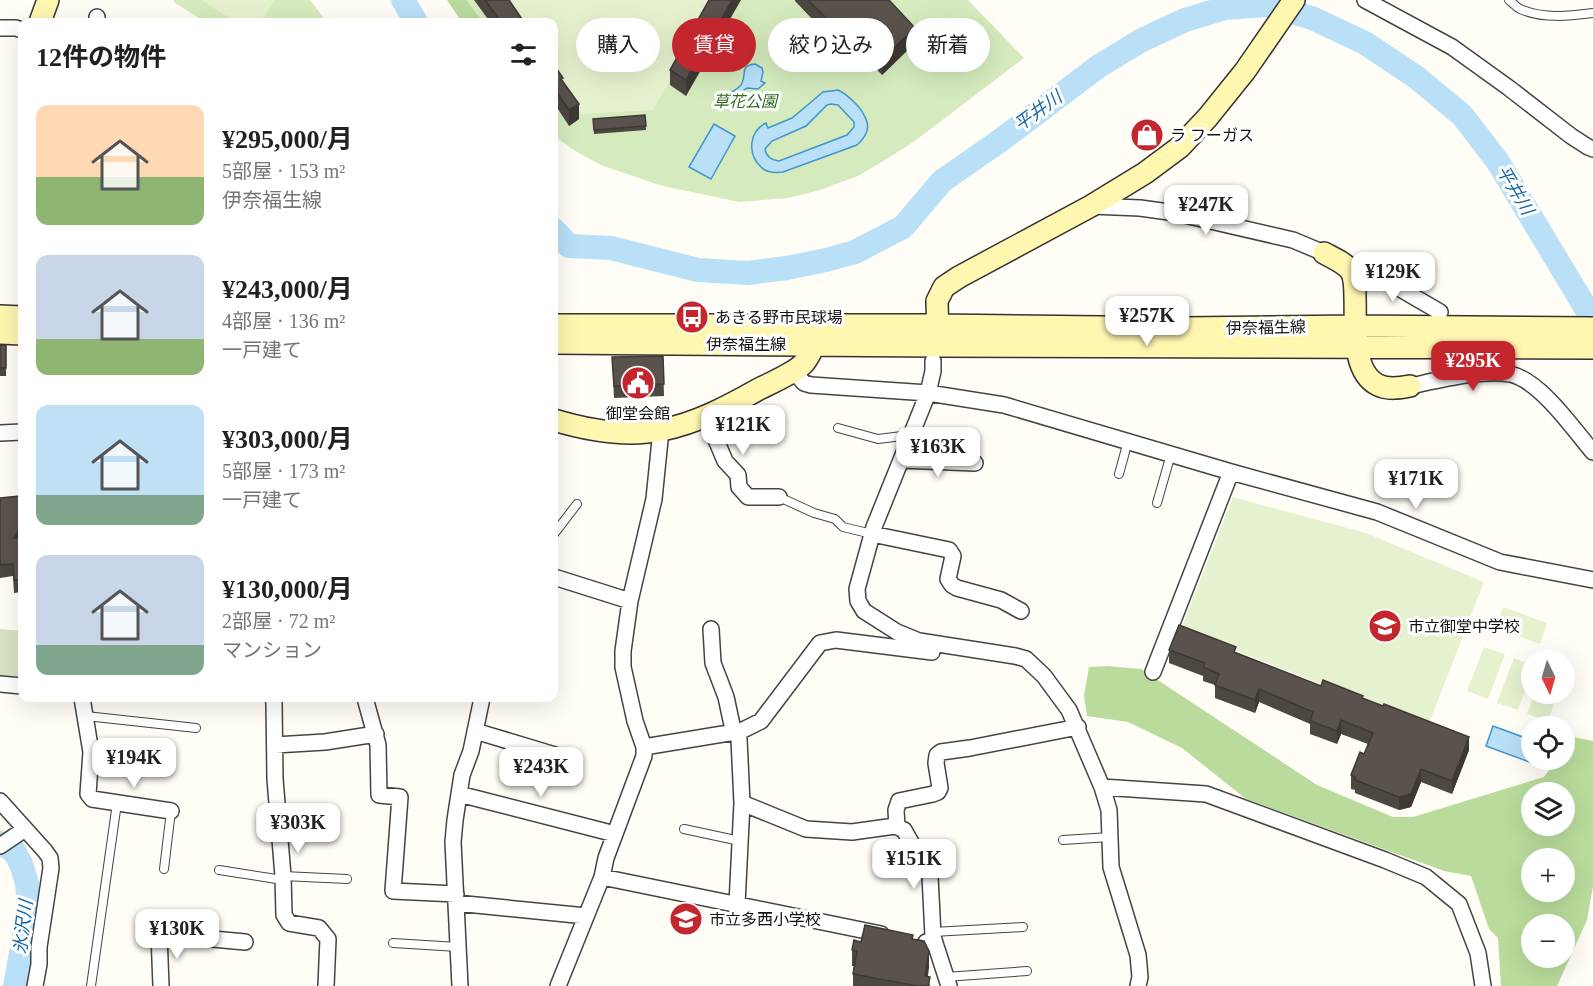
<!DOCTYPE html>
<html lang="ja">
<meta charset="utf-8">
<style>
:root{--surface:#fff;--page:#f2f2f2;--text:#202124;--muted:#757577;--accent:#c4262e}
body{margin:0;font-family:"Times New Roman","Noto Sans JP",serif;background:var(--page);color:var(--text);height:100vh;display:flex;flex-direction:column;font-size:22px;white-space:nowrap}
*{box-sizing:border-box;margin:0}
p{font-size:20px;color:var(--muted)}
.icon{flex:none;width:33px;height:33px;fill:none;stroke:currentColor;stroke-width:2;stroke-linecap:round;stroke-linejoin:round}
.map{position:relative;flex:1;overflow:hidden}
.sheet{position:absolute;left:18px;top:18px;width:540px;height:684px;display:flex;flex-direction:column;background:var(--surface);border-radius:12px;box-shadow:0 6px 24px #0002}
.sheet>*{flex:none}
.banner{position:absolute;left:576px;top:18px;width:570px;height:54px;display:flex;gap:12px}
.needle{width:39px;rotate:175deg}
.tools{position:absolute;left:1521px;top:650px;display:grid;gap:12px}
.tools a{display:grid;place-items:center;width:54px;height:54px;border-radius:50%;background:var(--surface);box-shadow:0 6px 24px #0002;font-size:30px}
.price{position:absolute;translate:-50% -51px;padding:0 14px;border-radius:12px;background:#fff;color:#222;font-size:20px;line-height:39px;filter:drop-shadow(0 2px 3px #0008)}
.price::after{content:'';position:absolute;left:50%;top:36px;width:18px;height:14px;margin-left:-9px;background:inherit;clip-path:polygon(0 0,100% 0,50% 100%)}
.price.on{background:var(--accent);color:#fff}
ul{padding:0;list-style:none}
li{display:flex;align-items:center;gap:18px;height:150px;padding:0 18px}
li span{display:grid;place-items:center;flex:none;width:168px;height:120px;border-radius:12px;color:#555}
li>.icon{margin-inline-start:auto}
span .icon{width:72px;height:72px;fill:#fffc;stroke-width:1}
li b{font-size:26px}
h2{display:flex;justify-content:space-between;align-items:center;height:72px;padding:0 18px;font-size:26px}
.chip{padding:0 21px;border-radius:27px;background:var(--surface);box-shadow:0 6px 24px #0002;font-size:21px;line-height:54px}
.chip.on{background:var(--accent);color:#fff}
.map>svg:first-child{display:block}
.green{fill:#d5ebbd}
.forest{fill:#b9dc9c;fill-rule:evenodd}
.cemetery{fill:#d9e3c4}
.pitch{fill:#e6f2cf}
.water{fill:#b9e0f7;stroke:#3f96cf;stroke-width:1.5;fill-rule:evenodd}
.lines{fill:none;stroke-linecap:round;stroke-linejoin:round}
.river{stroke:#b9e0f7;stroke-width:24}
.lane-casing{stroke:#444;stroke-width:10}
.street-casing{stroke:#444;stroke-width:18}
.secondary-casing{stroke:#333;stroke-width:24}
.lane{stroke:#fff;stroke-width:8}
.street{stroke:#fff;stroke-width:15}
.secondary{stroke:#fff6b0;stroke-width:21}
.wall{fill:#4d4742}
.shaded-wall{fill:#3f3936}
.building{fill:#5a524d;stroke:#3f3936;stroke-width:1.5}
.labels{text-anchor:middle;stroke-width:6;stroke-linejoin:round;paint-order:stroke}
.park-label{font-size:16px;font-style:italic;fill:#2f6b1f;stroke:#fff}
.poi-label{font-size:16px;fill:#111;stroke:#fff;text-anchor:start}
.street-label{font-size:16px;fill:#111;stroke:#fff}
.water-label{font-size:18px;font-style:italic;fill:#1768a6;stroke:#fff}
</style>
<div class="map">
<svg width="1593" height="986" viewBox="0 0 1593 986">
<rect width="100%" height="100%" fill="#fffdf5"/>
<path class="green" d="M173,0H310L327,22H205L175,3Z
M447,0H968L1024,58L915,141L885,160L858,176L820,190L788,198L739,202L659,185L601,165L577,152L554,136V22H462Z"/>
<path class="forest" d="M447,0H466L483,22H462Z
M1108,666L1141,669L1317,785L1393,817H1413L1544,777L1557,759H1564L1565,750L1574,737L1593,741V886L1587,920L1557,986H1501L1498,938L1489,929L1471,876L1444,871L1246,799L1182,748L1128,722L1087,716L1084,696L1089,667ZM1532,792H1564V825H1532ZM1532,858H1564V891H1532ZM1532,924H1564V957H1532Z"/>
<path class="cemetery" d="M0,629L22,631V680L0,678Z"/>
<path class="pitch" d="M202,0H274L262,22H235Z
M501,0H714L653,110L581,114L554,75V22H517Z
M1233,497L1366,533L1484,582L1428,726L1181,629Z
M1503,607L1547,623L1540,644L1495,628Z
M1484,647L1505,654L1488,699L1467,691Z
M1514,658L1531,665V674L1518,710L1497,703Z
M1535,693H1558L1548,721L1527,714Z"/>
<path class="water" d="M755,64L762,68L763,72L761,81L765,83L758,89L747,88L743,91L741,98L736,100L733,98L731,93C735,89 740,88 742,83C747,73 739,66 755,64Z
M838,90C847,94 851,99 858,106C870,121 872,132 857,145L783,172C776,173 767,173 761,167C747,154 749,131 766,123L768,128L792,118L823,92ZM831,104L838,105L854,122V127L847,135L779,161C771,160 766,156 765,149L772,141L806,126L827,105Z
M714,124L735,136L711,179L689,167Z
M1493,726L1531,740L1532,759H1534L1532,763L1486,746Z"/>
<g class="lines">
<path class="river" d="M403,0L416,22
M554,230L569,246L611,248L698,270L748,273L787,268L826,260L855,252L903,227L942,181L1001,140L1099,66L1142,40L1185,20L1225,8L1267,5L1312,18L1365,43L1416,77L1462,115L1498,162L1593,320
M0,843L14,851L21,864L27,883L29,909L15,986"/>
<g class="lane-casing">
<path id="lane" d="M1509,0C1513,3 1516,7 1520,9C1543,19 1569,16 1593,13
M838,428L878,439L910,435
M1119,474L1128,441
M779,497L814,513L835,519L843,527L872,534
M1157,503L1171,454
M554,534L577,504
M86,716L196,728
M684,829L740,841
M1063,840L1110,837
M164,869L171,811
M219,870L283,880
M283,876L347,879
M933,932L1023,927
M393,943L458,947
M946,977L1027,971
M91,986L117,803"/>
</g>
<g class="street-casing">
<path id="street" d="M1365,0L1452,47L1509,88L1571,136L1588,147L1593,149
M97,17V22
M0,28H16L22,30
M1091,206L1140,208L1176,213L1293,240L1324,253
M1352,273H1373L1440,312
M933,361V371L928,393L874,527L857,589L858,601L864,611L897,632L919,641L1015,656L1026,659L1044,676L1069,710L1102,787L1109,810L1111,867L1138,955L1140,977L1138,986
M793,371L804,383L811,385L928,393L1004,405L1231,472L1377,512L1500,562L1593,580
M1410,386C1439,380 1481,369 1510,374C1540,380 1574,430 1593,452
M706,416L725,461L738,475L739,487L748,497H779
M0,433L22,432
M901,460L975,463
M872,534L949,550L953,556L948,579L952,585L957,588L1001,600L1021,611
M554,577L630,601
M711,629L713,663L726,697L732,725L735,732L741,731L761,721L820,643L836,640L932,652
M1153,672L1231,472
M0,684L22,686
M82,698L91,752L88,794L92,799L171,811
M273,698L274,703L275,779L283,876L284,915L289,923L319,928L328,939L326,986
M365,698L378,745L379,795L400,797L393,891L456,894
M475,731L565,758
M275,745L325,742L376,734
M644,747L735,732L739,739L742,803L806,829L852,832L895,826L904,830L930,876L933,936L935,943
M1102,787L1206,794L1385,860L1426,877L1459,904L1478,953L1483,986
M459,794L615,834
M0,801L45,851L50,858L51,868L39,947V964L35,986
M897,827L896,810L899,801L933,794L938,792L940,788L936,763L937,755L941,752L970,748L1078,727
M0,846L25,829
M602,877L881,934
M456,903L586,916
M737,904L742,803
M926,942L935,943L949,986
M161,986L159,934L245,942
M460,986L453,842L455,820L462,775L471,751L482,698
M558,986L602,877L606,858L644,756V747L635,721L623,667V651L630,601L654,499L661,430"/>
</g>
<g class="secondary-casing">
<path id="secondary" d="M40,22L48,0
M1324,253C1333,258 1344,262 1351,271C1355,278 1355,290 1355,298C1356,323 1351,372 1378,385C1388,390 1400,388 1410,386
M0,316L22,317
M554,325H938L1185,328L1356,326L1593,328
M0,333L22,334
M938,340L937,301L944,287L959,277L1091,206L1145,173L1180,147L1208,117L1245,71L1294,0
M554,343L938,346L1593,348
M554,420C587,430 627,437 662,430C697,423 729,406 759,389C771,383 794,373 803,364C808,359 811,351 815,344"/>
</g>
<use href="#lane" class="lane"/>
<use href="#street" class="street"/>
<use href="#secondary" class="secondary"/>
</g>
<path class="wall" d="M474,0H509L524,22H490Z
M709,0L686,96L670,85V70Z
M795,0H889L915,43L882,75L844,35L835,43L795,1Z
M554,65L563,82L579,119L569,126L554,103Z
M645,115L646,130L594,134L593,119Z
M0,345H6V376H0Z
M663,356L664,396L614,398L612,357Z
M0,498L21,512H22V592L14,593L13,576L0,578Z
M1169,650L1236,653L1321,686L1363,698L1469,750L1452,794L1421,782L1411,807L1399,810L1355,793V790L1351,789V775L1364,754L1368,744L1341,734L1337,744L1310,734V724L1259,702L1255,713L1215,698V685L1203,681V676L1169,663Z
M913,939L929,966L928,976L930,986H853V974L854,966H852V950L861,942Z"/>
<path class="shaded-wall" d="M732,0H741L686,96V80Z
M844,19V35L835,43V27Z
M915,28V43L882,75V59Z
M579,104V119L569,126V110Z
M22,526V538H14Z
M1259,689V702L1255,713V700Z
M1341,720V734L1337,744V731Z
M1469,737V750L1452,794V781Z
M1421,769V782L1411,807L1399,810V797Z
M929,951V966L926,986L925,976Z"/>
<path class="building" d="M485,0H509L524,22H501Z
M709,0H732L686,80L670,70Z
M808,0H889L915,28L882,59L844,19L835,27Z
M554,65L563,78L561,79L579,104L569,110L554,88Z
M645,115L646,126L594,130L593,119Z
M0,345H6V368H0Z
M663,356L664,384L614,386L612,357Z
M19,496L21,512H22V526L14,538L22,537V580H14L13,564L0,565V498Z
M1179,625L1236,647L1234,652L1321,686L1323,680L1363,696L1362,698L1383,706L1384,704L1469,737L1452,781L1421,769L1411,794L1399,797L1355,780V777L1351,775L1360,752L1364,754L1373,733L1341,720L1337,731L1310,721L1313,712L1259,689L1255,700L1215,685L1219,674L1203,667L1205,663L1169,650Z
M865,925L913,935L912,939L924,941L929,951L925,976L930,977L928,986H917L853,974L857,951L852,950L854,940L861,942Z"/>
<defs>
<g id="shop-disc" transform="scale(1.725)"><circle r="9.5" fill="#c4262e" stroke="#fff"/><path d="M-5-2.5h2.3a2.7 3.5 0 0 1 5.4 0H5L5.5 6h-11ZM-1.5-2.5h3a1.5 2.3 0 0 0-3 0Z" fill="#fff"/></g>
<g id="bus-disc" transform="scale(1.725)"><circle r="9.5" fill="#c4262e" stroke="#fff"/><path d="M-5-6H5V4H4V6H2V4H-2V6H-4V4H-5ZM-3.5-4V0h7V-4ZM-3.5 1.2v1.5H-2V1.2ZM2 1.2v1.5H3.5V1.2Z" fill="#fff"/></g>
<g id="civic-disc" transform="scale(1.725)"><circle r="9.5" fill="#c4262e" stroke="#fff"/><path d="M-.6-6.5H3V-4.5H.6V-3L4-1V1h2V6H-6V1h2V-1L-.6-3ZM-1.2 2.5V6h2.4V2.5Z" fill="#fff"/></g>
<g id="school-disc" transform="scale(1.725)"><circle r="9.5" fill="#c4262e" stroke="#fff"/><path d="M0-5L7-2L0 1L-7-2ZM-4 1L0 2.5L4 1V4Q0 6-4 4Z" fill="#fff"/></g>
</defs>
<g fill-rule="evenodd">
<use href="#shop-disc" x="1147" y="135"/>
<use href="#bus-disc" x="692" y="317"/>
<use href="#civic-disc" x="638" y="383"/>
<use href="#school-disc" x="1385" y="626"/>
<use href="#school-disc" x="686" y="919"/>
</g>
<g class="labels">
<g class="park-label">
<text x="745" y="107">草花公園</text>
</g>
<g class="poi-label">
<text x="1170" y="141">ラ フーガス</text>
<text x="715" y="323">あきる野市民球場</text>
<text x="638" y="419" text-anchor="middle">御堂会館</text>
<text x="1408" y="632">市立御堂中学校</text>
<text x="709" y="925">市立多西小学校</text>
</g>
<g class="street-label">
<text transform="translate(1266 327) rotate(-1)" y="6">伊奈福生線</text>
<text x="746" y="350">伊奈福生線</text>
</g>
<g class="water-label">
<text transform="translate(1038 111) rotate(-36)" y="6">平井川</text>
<text transform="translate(1515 190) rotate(59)" y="6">平井川</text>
<text transform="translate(23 927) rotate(-83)" y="6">氷沢川</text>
</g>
</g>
</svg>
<div class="tools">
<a><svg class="needle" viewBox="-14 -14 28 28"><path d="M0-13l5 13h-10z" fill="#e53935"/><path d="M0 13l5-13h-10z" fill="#757577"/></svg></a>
<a><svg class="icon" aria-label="locate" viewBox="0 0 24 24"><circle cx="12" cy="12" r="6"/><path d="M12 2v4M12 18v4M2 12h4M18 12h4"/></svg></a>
<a><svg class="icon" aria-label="layers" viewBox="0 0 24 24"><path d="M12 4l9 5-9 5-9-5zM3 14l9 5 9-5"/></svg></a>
<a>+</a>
<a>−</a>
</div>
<b class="price" style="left:1206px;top:236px">¥247K</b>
<b class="price" style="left:1393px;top:303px">¥129K</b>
<b class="price" style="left:1147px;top:347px">¥257K</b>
<b class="price on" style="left:1473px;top:392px">¥295K</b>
<b class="price" style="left:743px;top:456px">¥121K</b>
<b class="price" style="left:938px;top:478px">¥163K</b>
<b class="price" style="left:1416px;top:510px">¥171K</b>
<b class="price" style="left:134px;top:789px">¥194K</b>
<b class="price" style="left:541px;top:798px">¥243K</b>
<b class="price" style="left:298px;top:854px">¥303K</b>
<b class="price" style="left:914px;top:890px">¥151K</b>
<b class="price" style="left:177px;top:960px">¥130K</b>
<div class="banner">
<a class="chip">購入</a>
<a class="chip on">賃貸</a>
<a class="chip">絞り込み</a>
<a class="chip">新着</a>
</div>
<section class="sheet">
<h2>12件の物件<svg class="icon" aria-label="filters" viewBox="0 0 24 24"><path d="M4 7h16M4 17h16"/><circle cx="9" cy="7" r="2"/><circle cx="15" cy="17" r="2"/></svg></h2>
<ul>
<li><span style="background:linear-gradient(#ffd9b3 60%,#8fb573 0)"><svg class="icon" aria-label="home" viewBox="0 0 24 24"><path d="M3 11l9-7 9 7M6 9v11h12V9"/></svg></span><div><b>¥295,000/月</b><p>5部屋 · 153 m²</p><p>伊奈福生線</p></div></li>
<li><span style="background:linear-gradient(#c9d6e8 70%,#8fb573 0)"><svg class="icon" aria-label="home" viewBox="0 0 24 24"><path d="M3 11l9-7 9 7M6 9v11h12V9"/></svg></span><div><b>¥243,000/月</b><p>4部屋 · 136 m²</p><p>一戸建て</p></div></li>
<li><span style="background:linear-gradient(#bfe0f5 75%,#7fa58c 0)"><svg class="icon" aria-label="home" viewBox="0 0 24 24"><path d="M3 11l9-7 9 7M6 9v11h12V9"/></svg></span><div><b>¥303,000/月</b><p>5部屋 · 173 m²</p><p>一戸建て</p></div></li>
<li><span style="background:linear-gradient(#c9d6e8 75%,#7fa58c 0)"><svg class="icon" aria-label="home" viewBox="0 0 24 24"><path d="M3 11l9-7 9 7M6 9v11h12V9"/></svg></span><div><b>¥130,000/月</b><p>2部屋 · 72 m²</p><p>マンション</p></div></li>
</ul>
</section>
</div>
